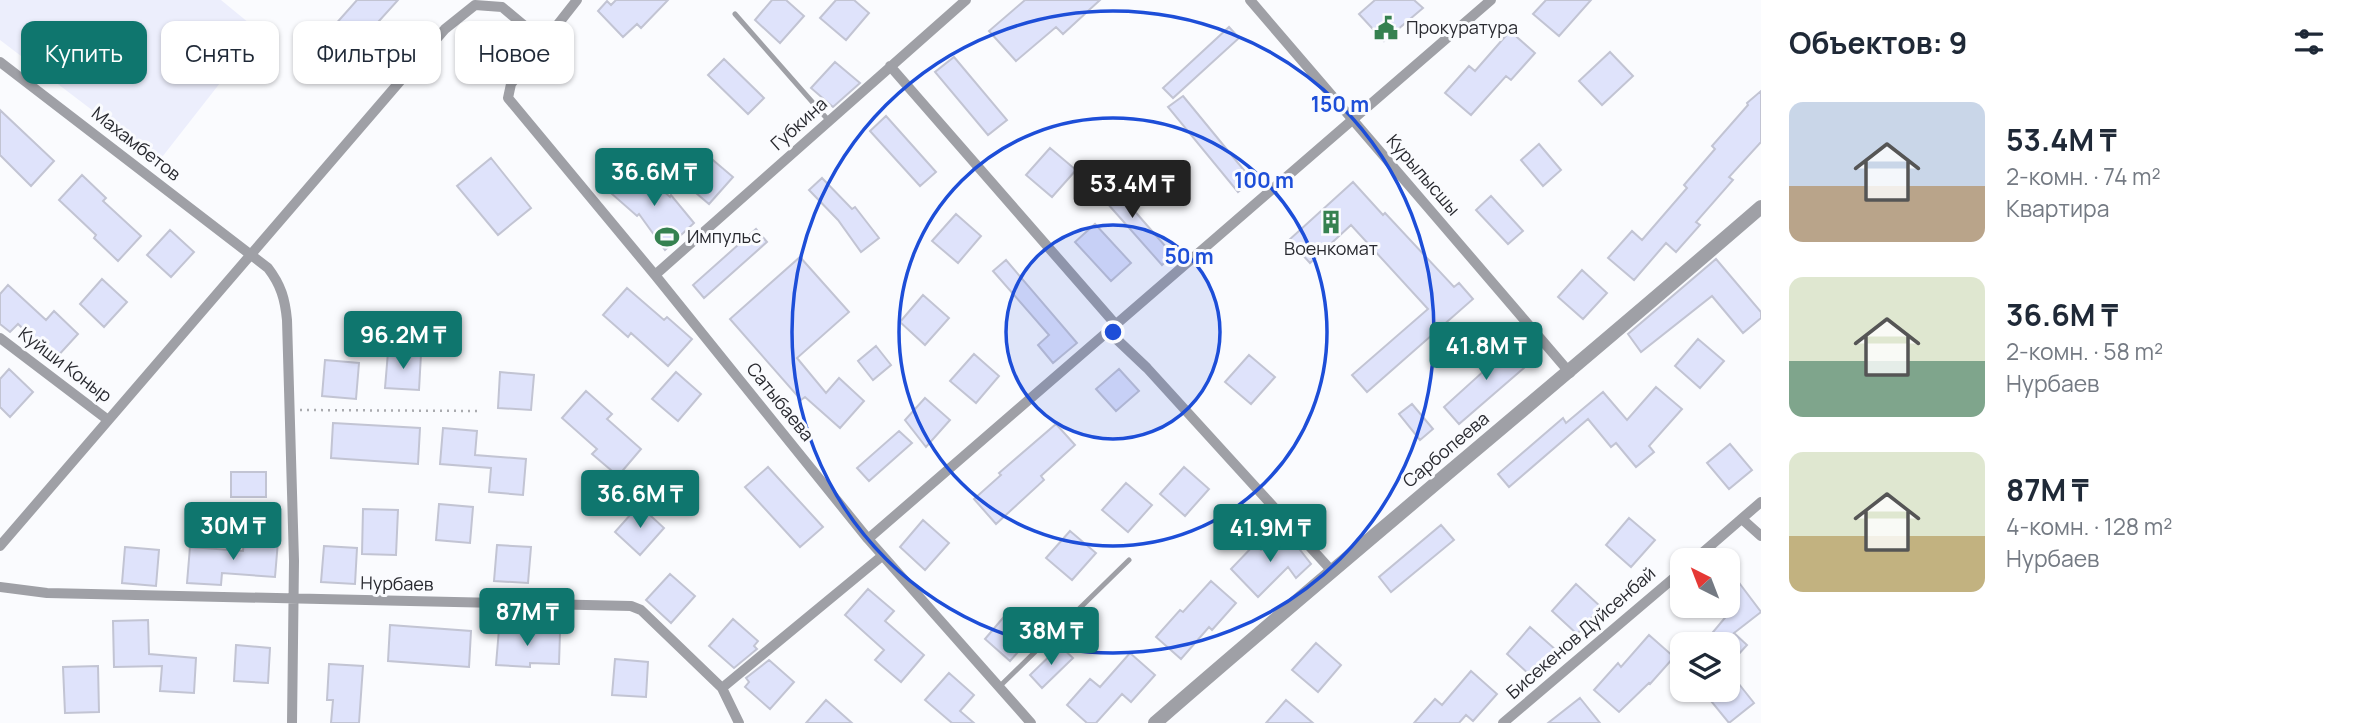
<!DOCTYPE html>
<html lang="ru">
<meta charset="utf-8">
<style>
:root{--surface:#fff;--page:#f6f6f7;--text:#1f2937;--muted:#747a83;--accent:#0f766e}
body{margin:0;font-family:Manrope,sans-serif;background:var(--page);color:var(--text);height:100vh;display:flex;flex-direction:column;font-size:26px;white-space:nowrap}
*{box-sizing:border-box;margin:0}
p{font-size:23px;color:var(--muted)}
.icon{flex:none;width:38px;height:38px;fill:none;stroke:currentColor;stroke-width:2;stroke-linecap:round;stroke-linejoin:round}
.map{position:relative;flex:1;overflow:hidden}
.panel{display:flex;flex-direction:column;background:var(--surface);width:595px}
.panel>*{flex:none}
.banner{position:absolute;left:21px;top:21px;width:665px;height:63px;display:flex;gap:14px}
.needle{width:46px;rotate:318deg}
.fabs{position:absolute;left:1670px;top:548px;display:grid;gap:14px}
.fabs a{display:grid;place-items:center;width:70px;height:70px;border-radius:14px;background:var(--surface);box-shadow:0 2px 5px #0004;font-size:35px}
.price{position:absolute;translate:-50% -60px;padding:0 16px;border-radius:7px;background:var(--accent);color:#fff;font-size:23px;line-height:46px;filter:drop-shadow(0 2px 4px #0008)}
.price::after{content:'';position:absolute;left:50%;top:42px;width:21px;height:16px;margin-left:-10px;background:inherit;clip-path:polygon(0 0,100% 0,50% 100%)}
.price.selected{background:#222;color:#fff}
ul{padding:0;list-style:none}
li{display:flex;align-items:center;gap:21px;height:175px;padding:0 28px}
li span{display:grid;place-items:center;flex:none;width:196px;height:140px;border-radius:14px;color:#555}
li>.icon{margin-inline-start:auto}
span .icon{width:84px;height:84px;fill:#fffc;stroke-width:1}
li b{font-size:30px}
h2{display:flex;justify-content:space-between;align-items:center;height:84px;padding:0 28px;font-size:30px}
.chip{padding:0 24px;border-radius:14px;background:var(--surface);box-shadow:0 2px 5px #0004;font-size:24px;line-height:63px}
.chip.selected{background:var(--accent);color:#fff}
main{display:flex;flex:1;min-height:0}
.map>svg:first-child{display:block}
.built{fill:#eceefc}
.building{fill:#dfe3fb;stroke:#c2c4d3;stroke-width:2}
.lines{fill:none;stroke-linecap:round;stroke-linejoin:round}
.path{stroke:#aaabaf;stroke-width:2.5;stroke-dasharray:2 5;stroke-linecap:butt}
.service{stroke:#9fa0a6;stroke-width:5}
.minor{stroke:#9fa0a6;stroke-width:10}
.tertiary{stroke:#9fa0a6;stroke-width:14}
.ring{fill:none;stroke:#1d4ed8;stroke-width:3.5}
.labels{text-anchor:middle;stroke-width:6;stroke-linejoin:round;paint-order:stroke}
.poi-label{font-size:18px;fill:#292a30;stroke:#fafbfe;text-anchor:start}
.street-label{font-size:18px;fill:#292a30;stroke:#fafbfe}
.centre{fill:#1d4ed8;stroke:#fafbfe;stroke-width:3.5}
.ring-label{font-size:21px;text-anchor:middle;font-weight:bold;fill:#1d4ed8;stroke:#fafbfe;stroke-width:6;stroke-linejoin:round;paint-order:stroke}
</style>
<main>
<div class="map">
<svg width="1761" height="723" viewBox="0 0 1761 723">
<rect width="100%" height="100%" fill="#fafbfe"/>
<path class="built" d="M0,0H221L260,32L159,161L0,40Z"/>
<path class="building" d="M357,0H398L332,73L310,53Z
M616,0H668L641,28L637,24L623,37L598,11L607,1L611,5Z
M772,0H786L804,16L780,43L755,20Z
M836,0H854L869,13L846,40L820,18Z
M1025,0H1100L1063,34L1056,27L1016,61L989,31Z
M1375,0H1414L1423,8L1384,41L1359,14Z
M1546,0H1591L1559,36L1533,14Z
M1229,27L1239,38L1173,98L1163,88Z
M1510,31L1535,53L1511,80L1506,76L1471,115L1445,93L1469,66L1475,71Z
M1610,52L1633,76L1602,105L1579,81Z
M954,57L1007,120L988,135L935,72Z
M724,59L764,98L748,114L708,75Z
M835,62L860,83L833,107L811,88Z
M1761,91V142L1729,177L1733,180L1696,222L1700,225L1676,252L1666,243L1634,280L1608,258L1632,231L1642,240L1687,188L1684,185L1715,149L1712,146L1748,105L1747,103Z
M1183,96L1252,180L1238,192L1168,107Z
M0,110L54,161L31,186L0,155Z
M886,116L936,172L920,186L870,131Z
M1539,144L1561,170L1543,186L1521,160Z
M1050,148L1076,170L1052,197L1026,175Z
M707,155L733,177L709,204L683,182Z
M491,158L531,208L498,235L457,186Z
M636,167L670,197L671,195L694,223L665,250L639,214L637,216L612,194Z
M82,175L106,198L103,201L141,236L118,261L94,238L96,235L59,200Z
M1103,175L1173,255L1162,265L1091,185Z
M822,178L852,209L855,207L879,238L861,252L838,220L809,190Z
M1353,182L1383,215L1385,213L1454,287L1459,283L1473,299L1367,392L1352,375L1428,309L1351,225L1310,263L1289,240Z
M1491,196L1523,231L1508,244L1476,210Z
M956,214L981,236L958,263L932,241Z
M1095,224L1131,263L1111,281L1075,242Z
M756,229L767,242L704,298L693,285Z
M170,230L194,252L171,277L147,255Z
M800,257L849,312L797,358L826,393L839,378L864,401L840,428L805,397L801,400L730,319Z
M1716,259L1761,312V318L1743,333L1712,296L1641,352L1628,334Z
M1006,260L1077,343L1053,363L1038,345L1049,335L993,271Z
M1582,270L1607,293L1583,319L1558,297Z
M102,279L127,302L104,327L80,304Z
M8,285L46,320L54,311L78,334L55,359L18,324L10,332L0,324V294Z
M627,288L664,320L667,317L692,339L668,366L631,333L628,337L603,315Z
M923,295L949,318L925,345L900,322Z
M1499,337L1525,367L1459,424L1444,407L1496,360L1486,348Z
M1698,339L1724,361L1700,388L1675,366Z
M876,346L891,365L873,380L858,361Z
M388,352L421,354L419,390L385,388Z
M974,354L999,376L976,403L950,381Z
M1249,355L1275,377L1251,404L1225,382Z
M325,360L359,363L356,399L322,396Z
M9,369L33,392L10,417L0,407V379Z
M1119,369L1139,391L1116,411L1096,389Z
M500,372L534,375L531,410L498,408Z
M676,372L701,394L678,421L652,399Z
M1656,387L1682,409L1649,446L1654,452L1636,467L1616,443L1611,447L1588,419L1509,487L1498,474L1563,418L1566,423L1603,392L1627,420Z
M586,391L612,414L607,419L641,449L618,476L592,454L597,449L562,418Z
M925,398L950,420L926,447L905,420Z
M1412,404L1433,429L1420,440L1399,414Z
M333,423L420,428L418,464L331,458Z
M1056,424L1075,445L1041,476L1044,480L996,524L974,499L1001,475L999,473Z
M443,428L477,431L475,455L526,459L523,495L489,492L491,468L440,464Z
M899,431L912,443L869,481L857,468Z
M1730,444L1752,470L1729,489L1707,463Z
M768,467L823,527L800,547L745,487Z
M1184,467L1209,489L1185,516L1160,494Z
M231,472H266V497H231Z
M1126,483L1152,505L1128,532L1102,510Z
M439,504L473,507L470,543L436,540Z
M639,505L664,528L640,555L615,532Z
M363,509L398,510L396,555L362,554Z
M1629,518L1655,540L1631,567L1606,545Z
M923,520L949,543L925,570L900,547Z
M1441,525L1454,540L1391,592L1379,577Z
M1070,531L1096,553L1072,580L1046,558Z
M1286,532L1311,564L1296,578L1288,567L1258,597L1231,569L1255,544L1261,550Z
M244,538L278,541L275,577L222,573L221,585L187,583L190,547L243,551Z
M497,545L531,547L528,583L494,581Z
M324,546L357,548L355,584L321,582Z
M125,547L159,550L156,586L122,583Z
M670,574L695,596L671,623L646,600Z
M1211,581L1236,603L1212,630L1209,627L1181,659L1156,637L1180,610L1183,612Z
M1576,584L1601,607L1577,634L1552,611Z
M1740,584L1761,612L1734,633L1747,645L1727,667V644H1703L1729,613L1727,611V594Z
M868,589L894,611L885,621L924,655L901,682L875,660L884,650L845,615Z
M1008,612L1034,634L1010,661L985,639Z
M733,619L758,641L754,646L757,649L734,668L709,646Z
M148,620L149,654L196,658L194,693L160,691L162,666L114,667L113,621Z
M390,625L471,631L469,667L388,661Z
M1530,627L1556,650L1532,677L1507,654Z
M499,629L560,633L559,664L530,663V667L496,665Z
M1649,635L1674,657L1650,684L1649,683L1619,712L1594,690L1618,663L1621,667Z
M1316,643L1341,665L1318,692L1292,670Z
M236,645L270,648L268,683L234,681Z
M1060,646L1073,658L1042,688L1030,675Z
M1130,653L1155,675L1131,702L1122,694L1096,723H1087L1067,705L1090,679L1100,687Z
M615,659L648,662L646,697L612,695Z
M769,660L794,682L770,709L745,687L749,682L746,678Z
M329,664L363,666L359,723H331L333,700H327Z
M98,666L99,712L65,713L63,667Z
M1727,669L1754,703L1729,723L1711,701L1727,690Z
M1471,671L1497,694L1473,721L1466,715L1459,723H1414L1435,699L1442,705Z
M949,673L974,695L960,711L974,723H952L925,700Z
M1580,698L1600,723H1548Z
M826,700L852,723H806Z
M1286,700L1313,723H1266Z"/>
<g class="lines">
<path class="path" d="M300,410L481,411"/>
<path class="service" d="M735,14L829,121
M999,687L1129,560"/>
<path class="minor" d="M577,0L511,84L508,98L655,275L868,539L1031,723
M1250,0L1570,373
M0,62L268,268C281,285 285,299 287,320L294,561L292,723
M890,66L1117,326
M655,275L966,0
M1109,332L1147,368L1331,570
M0,338L108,420
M1742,519L1761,536
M868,539L1491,0
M0,546L445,29L475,5L502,7L544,42
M1694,560L1761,502
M0,587L47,593L631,606L641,610L722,688L739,723
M722,688L882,556
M1503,723L1682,571"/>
<path class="tertiary" d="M1155,723C1355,549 1560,381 1761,207"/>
</g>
<circle cx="1113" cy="332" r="107" fill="#1d4ed8" fill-opacity=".12"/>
<g class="ring">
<circle cx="1113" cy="332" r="107"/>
<circle cx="1113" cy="332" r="214"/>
<circle cx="1113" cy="332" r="321"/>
</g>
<defs>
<g id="civic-bare" transform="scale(1.89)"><path d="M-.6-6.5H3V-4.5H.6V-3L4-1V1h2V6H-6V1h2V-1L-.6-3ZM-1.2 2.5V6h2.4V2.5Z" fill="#358150" stroke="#fafbfe" stroke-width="2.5" paint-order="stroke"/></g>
<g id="building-bare" transform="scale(1.89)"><path d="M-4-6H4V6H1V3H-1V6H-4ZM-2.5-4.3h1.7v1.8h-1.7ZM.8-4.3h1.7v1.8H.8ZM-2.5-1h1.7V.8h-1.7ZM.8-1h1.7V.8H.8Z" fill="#358150" stroke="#fafbfe" stroke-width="2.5" paint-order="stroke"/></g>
<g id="stadium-bare" transform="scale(1.89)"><path d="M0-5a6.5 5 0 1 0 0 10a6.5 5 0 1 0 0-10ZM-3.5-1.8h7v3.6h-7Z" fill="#358150" stroke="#fafbfe" stroke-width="2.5" paint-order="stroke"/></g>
</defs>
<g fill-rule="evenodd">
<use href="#civic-bare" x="1386" y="28"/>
<use href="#building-bare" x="1331" y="222"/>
<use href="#stadium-bare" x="667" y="237"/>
</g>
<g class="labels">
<g class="poi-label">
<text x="1406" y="34">Прокуратура</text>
<text x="687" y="243">Импульс</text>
<text x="1331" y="255" text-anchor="middle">Военкомат</text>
</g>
<g class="street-label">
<text transform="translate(799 124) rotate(-42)" y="6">Губкина</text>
<text transform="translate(136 144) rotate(38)" y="6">Махамбетов</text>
<text transform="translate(1423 175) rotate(49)" y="6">Курылысшы</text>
<text transform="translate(65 365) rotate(37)" y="6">Куйши Коныр</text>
<text transform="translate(780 402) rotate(51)" y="6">Сатыбаева</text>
<text transform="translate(1446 450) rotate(-40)" y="6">Сарбопеева</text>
<text transform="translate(397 584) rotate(1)" y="6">Нурбаев</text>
<text transform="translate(1581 633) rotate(-41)" y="6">Бисекенов Дуйсенбай</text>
</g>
</g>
<circle cx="1113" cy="332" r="10" class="centre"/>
<g class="ring-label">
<text x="1340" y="112">150 m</text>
<text x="1264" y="188">100 m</text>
<text x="1189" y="264">50 m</text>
</g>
</svg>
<div class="fabs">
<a><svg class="needle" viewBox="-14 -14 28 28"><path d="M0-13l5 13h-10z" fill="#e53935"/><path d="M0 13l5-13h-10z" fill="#747a83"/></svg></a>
<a><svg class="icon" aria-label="layers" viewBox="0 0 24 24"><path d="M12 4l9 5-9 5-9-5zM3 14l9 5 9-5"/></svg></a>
</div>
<b class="price" style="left:654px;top:208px">36.6M ₸</b>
<b class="price selected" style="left:1132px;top:220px">53.4M ₸</b>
<b class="price" style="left:403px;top:371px">96.2M ₸</b>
<b class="price" style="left:1486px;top:382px">41.8M ₸</b>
<b class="price" style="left:640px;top:530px">36.6M ₸</b>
<b class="price" style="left:233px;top:562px">30M ₸</b>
<b class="price" style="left:1270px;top:564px">41.9M ₸</b>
<b class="price" style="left:527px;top:648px">87M ₸</b>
<b class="price" style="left:1051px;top:667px">38M ₸</b>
<div class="banner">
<a class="chip selected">Купить</a>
<a class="chip">Снять</a>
<a class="chip">Фильтры</a>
<a class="chip">Новое</a>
</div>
</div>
<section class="panel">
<h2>Объектов: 9<svg class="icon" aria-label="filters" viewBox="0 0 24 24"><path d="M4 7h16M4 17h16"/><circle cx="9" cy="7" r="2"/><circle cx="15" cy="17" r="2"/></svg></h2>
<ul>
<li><span style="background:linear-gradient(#c9d6e8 60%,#b9a48a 0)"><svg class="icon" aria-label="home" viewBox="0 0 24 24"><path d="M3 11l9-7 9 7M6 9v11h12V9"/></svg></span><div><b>53.4M ₸</b><p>2-комн. · 74 m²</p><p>Квартира</p></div></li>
<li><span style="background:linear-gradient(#dfe7d0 60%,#7fa58c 0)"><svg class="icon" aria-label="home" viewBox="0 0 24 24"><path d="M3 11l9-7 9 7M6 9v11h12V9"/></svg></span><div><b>36.6M ₸</b><p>2-комн. · 58 m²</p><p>Нурбаев</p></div></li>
<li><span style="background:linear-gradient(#dfe7d0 60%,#c2b280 0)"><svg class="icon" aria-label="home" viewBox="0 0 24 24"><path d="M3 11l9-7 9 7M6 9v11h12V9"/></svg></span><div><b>87M ₸</b><p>4-комн. · 128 m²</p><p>Нурбаев</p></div></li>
</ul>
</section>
</main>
